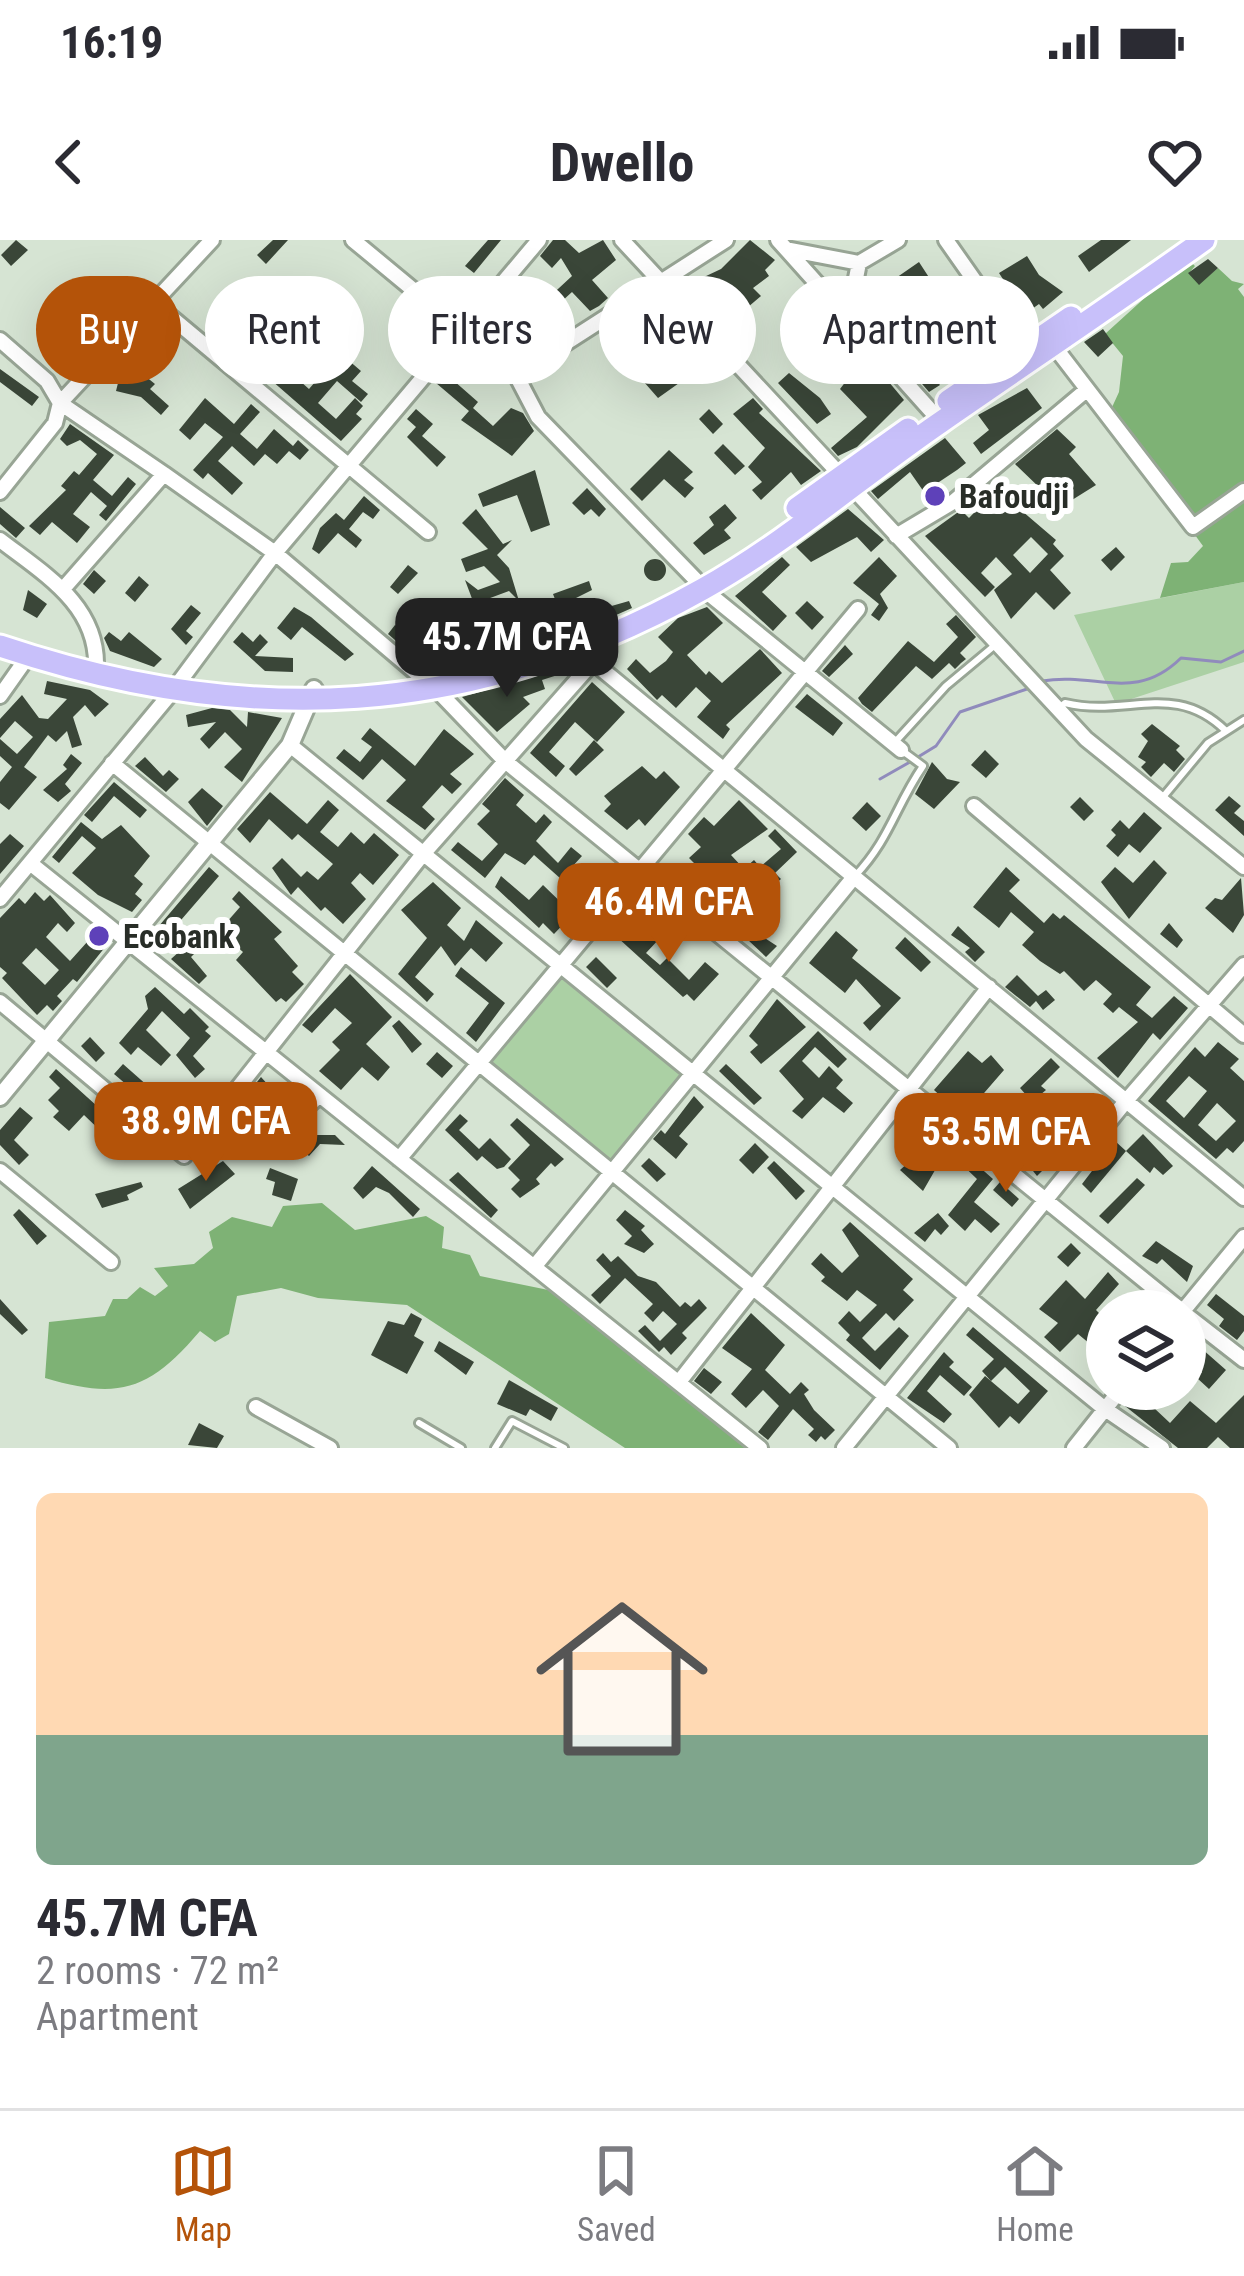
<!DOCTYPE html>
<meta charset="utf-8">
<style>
:root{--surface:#fff;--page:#f2f2f3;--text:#2b2b33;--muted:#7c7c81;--line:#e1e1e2;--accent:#b45309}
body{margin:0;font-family:"Roboto Condensed",sans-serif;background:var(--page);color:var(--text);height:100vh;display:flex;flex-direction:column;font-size:45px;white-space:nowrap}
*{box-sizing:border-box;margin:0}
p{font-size:39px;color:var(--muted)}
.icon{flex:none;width:66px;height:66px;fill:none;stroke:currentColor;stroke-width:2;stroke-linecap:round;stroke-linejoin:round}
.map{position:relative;height:1208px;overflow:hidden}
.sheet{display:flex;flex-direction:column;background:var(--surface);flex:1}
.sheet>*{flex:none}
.guide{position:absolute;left:36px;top:36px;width:1173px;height:108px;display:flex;gap:24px}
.controls{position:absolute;left:1086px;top:1050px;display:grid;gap:24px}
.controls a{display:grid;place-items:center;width:120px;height:120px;border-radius:50%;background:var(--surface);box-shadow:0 12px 48px #0002;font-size:60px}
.price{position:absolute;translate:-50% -102px;padding:0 27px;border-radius:24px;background:var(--accent);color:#fff;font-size:39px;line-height:78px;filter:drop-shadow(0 3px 6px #0008)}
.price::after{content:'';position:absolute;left:50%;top:72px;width:36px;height:27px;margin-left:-18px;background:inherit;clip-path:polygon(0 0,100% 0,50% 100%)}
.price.current{background:#222;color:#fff}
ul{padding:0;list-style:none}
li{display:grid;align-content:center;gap:24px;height:636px;padding:0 36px}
li span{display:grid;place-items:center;height:372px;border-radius:18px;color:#555}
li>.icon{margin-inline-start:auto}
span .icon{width:216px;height:216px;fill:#fffc;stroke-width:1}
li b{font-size:51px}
.tag{padding:0 42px;border-radius:54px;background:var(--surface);box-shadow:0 12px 48px #0002;font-size:42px;line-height:108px}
.tag.current{background:var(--accent);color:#fff}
.status{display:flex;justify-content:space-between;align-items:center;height:84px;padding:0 60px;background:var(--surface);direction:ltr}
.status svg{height:33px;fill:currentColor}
header{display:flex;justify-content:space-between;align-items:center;height:156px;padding:0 36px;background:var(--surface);font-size:54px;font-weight:700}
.dock{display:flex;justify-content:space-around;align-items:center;height:168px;border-top:3px solid var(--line);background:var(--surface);font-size:33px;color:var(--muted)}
.dock a{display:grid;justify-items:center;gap:6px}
.dock .current{color:var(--accent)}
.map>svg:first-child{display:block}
.green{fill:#abd0a4}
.forest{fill:#7eb275}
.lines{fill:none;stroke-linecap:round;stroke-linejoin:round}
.stream{stroke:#908bbc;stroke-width:3}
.building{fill:#3a4638;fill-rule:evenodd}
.service-casing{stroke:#98a595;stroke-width:12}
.minor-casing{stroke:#98a595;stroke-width:20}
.tertiary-casing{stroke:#98a595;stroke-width:22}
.primary-casing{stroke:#fff;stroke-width:27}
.service{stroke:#fff;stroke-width:6}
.minor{stroke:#fff;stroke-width:14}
.tertiary{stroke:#fff;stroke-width:16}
.primary{stroke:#c8c0fa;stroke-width:21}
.poi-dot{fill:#5e41b9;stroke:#fff;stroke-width:4.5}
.labels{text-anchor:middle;stroke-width:12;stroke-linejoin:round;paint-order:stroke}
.poi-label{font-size:33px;font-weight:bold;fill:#282d27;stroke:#fff;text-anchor:start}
</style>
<div class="status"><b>16:19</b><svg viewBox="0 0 49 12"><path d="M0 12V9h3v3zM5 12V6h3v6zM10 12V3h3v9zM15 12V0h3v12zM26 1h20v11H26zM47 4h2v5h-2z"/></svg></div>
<header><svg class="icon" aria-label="back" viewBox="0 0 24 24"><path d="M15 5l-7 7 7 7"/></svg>Dwello<svg class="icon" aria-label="heart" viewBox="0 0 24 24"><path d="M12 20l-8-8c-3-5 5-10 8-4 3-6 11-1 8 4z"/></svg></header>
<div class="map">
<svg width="1244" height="1208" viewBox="0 0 1244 1208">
<rect width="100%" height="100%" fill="#d6e4d3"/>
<path class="green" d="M1244,342V422L1116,464L1074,375Z
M562,727L695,835L614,934L480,825Z"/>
<path class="forest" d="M1179,10L1195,26L1189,33L1206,38L1218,28L1232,41L1244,44L1238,49L1244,57V342L1160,358L1171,323L1188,322L1203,306L1108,176L1119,152L1123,116L1105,94L1149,54L1144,48Z
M322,963L355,990L426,976L444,987L442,1008L470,1015L480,1036L568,1054L760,1208H625L407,1065L318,1058L281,1048L237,1056L229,1094L215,1102L200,1091C149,1151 119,1160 45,1138L49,1082L105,1076L113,1059H127L140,1047L155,1056L168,1046L154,1028L194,1024L213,1008L209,992L232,977L272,987L283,966Z"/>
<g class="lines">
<path class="stream" d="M1042,441C1098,432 1135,463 1181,418L1221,422L1244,411
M918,517L936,506L960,472L1027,449
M880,539L910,522"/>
</g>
<path class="building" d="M16,0L28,10L11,26L1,15Z
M273,0H288L266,24L257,15Z
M488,0H501L474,33L465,26Z
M553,0H565L579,13L603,0L616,20L592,40L608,58L599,66L590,71L572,52L539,82L531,74L572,36L561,18L552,28L540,16Z
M750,0L775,20L765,30L769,36L753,48L761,56L741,73L754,87L745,96L735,85L729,91L687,45L721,29Z
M1101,0H1131L1089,32L1078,16Z
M1027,16L1039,35L1063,52L1043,69L1039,64L1025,74L999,33Z
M1208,19L1218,28L1199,45L1188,33Z
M919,22L932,42L895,69L880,49Z
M642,81L663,103L689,91L696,99L681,115L696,131L658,158L637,134L633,137L625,129L642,110L627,94Z
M887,86L929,131L940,145L929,152L879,94Z
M1103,89L1113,103L1098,117L1084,102Z
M827,96L840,108L822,127L809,114Z
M305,101L331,124L340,113L361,131L352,141L368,154L361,162L337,141L318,163L336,179L355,158L363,166L356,174L362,179L341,201L271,140L283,126L309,149L321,135L295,112Z
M714,116L726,128L714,141L701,128Z
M124,119L155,144L150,149L169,166L161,175L141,157L116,151L121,131L117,127Z
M856,128L874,142L883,135L904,160L857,207L838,216L831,208L867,177L840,149Z
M0,129L39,157L32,166L0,142Z
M445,133L478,162L473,168L493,186L511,168L523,173L534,191L512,216L461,180L469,171L436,143Z
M789,133L820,158L831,174L817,184L778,143Z
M1027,148L1042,168L981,214L973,203L989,190L978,175Z
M205,158L234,184L251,164L260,172L240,194L257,209L274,189L293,206L298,200L309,210L300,220L289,211L277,224L265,214L254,226L232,206L218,221L243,243L232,255L208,233L203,239L193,230L223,197L205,183L190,200L179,190Z
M753,158L763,169L759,173L821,231L801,245L791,232L761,260L752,250L762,242L748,227L765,208L733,174Z
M416,169L433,184L422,196L446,217L437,227L407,197L416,187L407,179Z
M709,169L723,184L713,194L699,179Z
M70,184L114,215L93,240L112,256L128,237L136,244L106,281L99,275L107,266L91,252L73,274L90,287L77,303L52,282L40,295L29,286L66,250L61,246L74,231L79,235L97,214L80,200L67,206L60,199Z
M1057,189L1076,207L1069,214L1096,245L1064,265L1048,245L1042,250L1015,224Z
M945,198L966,223L957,230L924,252L910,232L878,259L871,251Z
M723,204L745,226L735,235L714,213Z
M669,210L693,232L684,240L694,248L685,258L664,239L642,261L630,249Z
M535,230L550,285L531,292L517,255L483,267L478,254Z
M587,248L606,269L599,277L591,269L584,275L572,263Z
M1001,253L1056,300L1053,304L1064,316L1050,330L1071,353L1054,370L1036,352L1011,379L994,350L1012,334L996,317L981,333L995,347L985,357L925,296L961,270L969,278L992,254ZM1031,297L1048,314L1030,333L1013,315Z
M364,256L380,270L373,279L363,272L349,289L362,300L356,308L338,293L319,314L312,309L320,288L336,273L344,280Z
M725,264L737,278L724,290L731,298L704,315L693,303L714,285L709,277Z
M0,267L25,288L16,298L0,284Z
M476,269L503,304L512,300L497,315L509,328L519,361L509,351L474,364L465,340L478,350L500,342L484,326L466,332L461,319L488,309L462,283Z
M848,269L884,300L871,312L857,297L811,322L796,307Z
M1116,307L1125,317L1111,331L1101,320Z
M782,317L790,325L762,352L787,376L773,391L735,356Z
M879,317L897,336L880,354L888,368L879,381L871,375L879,364L853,343Z
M644 330a11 11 0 1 1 22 0a11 11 0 1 1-22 0Z
M408,325L418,333L398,354L390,347Z
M94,330L106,341L94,354L83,344Z
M139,336L149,345L135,362L125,353Z
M589,341L592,350L558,367L553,354Z
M28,350L47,364L37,378L23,370Z
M629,361L632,368L598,383L594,371Z
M807,361L824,377L812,390L795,373Z
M423,364L475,406L470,377L484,375L487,394L500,391L509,414L483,421L481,408L453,416L450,407L420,413L418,403L445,398L415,374Z
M526,364L528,379L538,376L547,401L518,412L510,367Z
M191,365L201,373L186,391L193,397L186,405L171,389Z
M294,367L311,377L354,414L345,421L302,387L291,400L277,388Z
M707,367L723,383L687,415L706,435L709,431L722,443L760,409L782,433L726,485L730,489L723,499L697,477L711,461L696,447L676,468L662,455L657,460L627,429L636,419L650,433L666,421L673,412L658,397L678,378Z
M956,375L976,397L960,413L966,419L961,423L955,429L949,423L932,439L916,426L872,472L862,464L858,458L908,401L934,422L958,397L946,384Z
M395,385L417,402L409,412L388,394Z
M109,392L121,401L129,392L162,419L154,427L110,411L104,398Z
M242,392L253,402L260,394L268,402L255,416L293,418V432L265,431L233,402Z
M845,405L853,414L829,437L822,431Z
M565,428L567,432L542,440L545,449L523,457L530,464L497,492L462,457Z
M47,441L90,450L109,464L95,477L85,465L73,477L82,505L72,508L67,491L56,502L48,495L24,527L37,537L9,570L0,563V542L12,527L0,516V499L17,514L33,497L15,481L0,498V479L22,455L39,478L48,479L67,459L44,454Z
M592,442L625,472L597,502L575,482L549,512L565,526L556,537L530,513Z
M807,454L843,483L833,496L795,467Z
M212,468L230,470L247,487L248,472L282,478L242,542L224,527L242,509L225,492L209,509L200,499L216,482L188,487L186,475Z
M1152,484L1180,506L1176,510L1185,519L1174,532L1164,523L1151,537L1141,527L1146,522L1138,517L1148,501L1141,494Z
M370,488L415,526L444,489L474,514L450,534L462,544L452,554L442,545L422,567L435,579L425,590L386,561L406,540L382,519L363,540L336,518L344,509L360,522L372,507L361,499Z
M594,500L604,510L576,536L569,529Z
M985,510L999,524L986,538L971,525Z
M71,514L82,523L65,544L71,551L58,562L43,550L67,529L63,525Z
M145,517L163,536L169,530L179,539L166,552L135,526Z
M932,522L947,539L960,542L934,569L915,554Z
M642,526L656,539L664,531L680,547L645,586L639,579L627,590L604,571L611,564L604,556Z
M505,538L524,555L516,565L536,583L544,574L552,582L536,601L558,623L571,607L582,616L561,639L534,615L525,625L505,613L485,638L451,610L458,602L482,621L498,604L477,584L490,571L482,564Z
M114,542L147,570L140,578L114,556L92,582L84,575Z
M202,548L223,566L207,586L188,562Z
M270,552L307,584L328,560L339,570L320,592L338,607L351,592L364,604L374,593L399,615L373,645L360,633L351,643L366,659L343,684L325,667L321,671L298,647L291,655L272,628L282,618L301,637L307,631L318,640L333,624L298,594L292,600L269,579L250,603L237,589Z
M1229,556L1241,566L1234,573L1244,581V596L1215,570Z
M1080,557L1094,571L1084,581L1070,567Z
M739,560L768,589L731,615L744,629L754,620L760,627L781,609L768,596L775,589L797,612L775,633L781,639L766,652L762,648L742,672L760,695L777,706L766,717L700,655L692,641L702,631L689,618L701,607L688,594L704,577L714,586Z
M867,562L881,576L866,591L852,578Z
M1144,572L1162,588L1140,613L1129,604L1118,617L1106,606L1116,595L1111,590L1120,580L1129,589Z
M81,582L102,599L121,585L150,616L134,636L143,644L135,654L142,660L132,672L98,655L72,633L96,608L82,596L59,623L52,617Z
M10,594L24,606L0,634V604Z
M1154,620L1167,633L1129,679L1101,642L1115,627L1133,643Z
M209,627L219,636L156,709L147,700Z
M1006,627L1020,640L1009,651L1044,683L1053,673L1060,679L1064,675L1151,747L1136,765L1152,778L1174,756L1188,768L1160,800L1153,793L1118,838L1097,818L1138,782L1119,767L1113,773L1103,764L1112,754L1096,740L1084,751L1064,731L1060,734L1040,721L1022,705L1034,692L1011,672L999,688L973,667Z
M501,636L529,660L543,645L573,674L554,694L543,683L539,688L495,647Z
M1241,638L1244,675L1233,693L1205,668L1215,658L1222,660Z
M433,642L461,668L447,685L464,701L476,680L503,703L486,722L471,708L455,726L441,706L415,737L434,754L427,762L398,734L427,698L401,670Z
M239,651L282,692L274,699L298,726L292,732L304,744L286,762L281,758L276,762L236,720L243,712L219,691L240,667L232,659Z
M35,652L44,661L50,655L75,683L67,692L58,683L46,697L70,721L97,691L110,701L77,742L73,739L57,756L62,761L53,771L47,765L37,775L2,738L7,733L0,727V678L19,658L25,664ZM36,708L59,730L45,745L22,723Z
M1169,683L1183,700L1177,708L1160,694Z
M628,685L641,699L651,689L660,698L646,713L660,725L667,718L689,740L705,722L719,734L694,761L687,754L683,757L617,697Z
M958,686L985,712L975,722L965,712L970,708L951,695Z
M836,691L858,710L852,718L901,758L870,791L863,783L881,766L856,739L845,753L809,723Z
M905,697L931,722L921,732L895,708Z
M190,702L198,710L191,717L207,736L199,744L171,719Z
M596,717L617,738L607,748L586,727Z
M461,727L505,763L476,802L466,793L489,763L455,736Z
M350,734L392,777L366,804L390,827L378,841L362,827L341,850L319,831L340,810L332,802L352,783L335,768L312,793L302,785Z
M1017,735L1038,756L1046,750L1055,760L1043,770L1036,761L1030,767L1005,747Z
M155,747L184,774L190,768L209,787L205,791L211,796L193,816L205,829L195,838L176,815L190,798L162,771L146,790L171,815L161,826L138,807L131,815L119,803L148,769L145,756Z
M777,759L806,787L761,824L750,812L758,805L749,796Z
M399,780L422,804L412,813L392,786Z
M818,791L847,819L838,828L815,807L802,821L819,838L829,826L843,840L836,848L853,863L844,873L823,857L802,879L792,871L804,859L779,831Z
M90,797L105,813L96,822L81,806Z
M1218,802L1239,819L1230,828L1244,841V901L1233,913L1227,908L1216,919L1148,861L1195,807L1205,817ZM1189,836L1207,851L1184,878L1166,861ZM1217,863L1236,881L1216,901L1198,885Z
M968,811L982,823L991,815L1004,830L978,860L993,873L983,884L971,873L961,875L934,850Z
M437,812L453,826L442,838L426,824Z
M1051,818L1060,827L1041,846L1046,850L1040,855L1070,885L1061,894L1052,888L1029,912L1045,928L1037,936L1002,892L1027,856L1020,848Z
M123,824L149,847L141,857L114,834Z
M726,824L762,858L754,865L719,831Z
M56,829L118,885L107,897L84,875L69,891L53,877L59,871L48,860L60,848L49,837Z
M261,837L270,847L251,864L245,857Z
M185,849L196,861L186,871L191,878L182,887L164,869Z
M694,856L704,867L679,896L688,904L676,919L653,899L661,890L665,894Z
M20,867L33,878L14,900L29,915L19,925L0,905V890Z
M460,874L468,881L459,890L479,909L490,898L511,919L504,927L497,929L482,916L477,921L445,890Z
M517,878L564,919L555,927L551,923L536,939L540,944L520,958L511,949L520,940L508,928L530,905L510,885Z
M918,878L939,898L933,905L911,885Z
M1143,894L1173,926L1163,935L1154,927L1150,933L1126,911Z
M316,895H335L345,905L320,904L309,916L302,910Z
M1115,901L1126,911L1091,953L1082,944Z
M755,903L769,917L753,934L739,920Z
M927,906L942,918L923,951L900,930Z
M960,910L993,939L974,962L1000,984L991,993L975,979L965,991L948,975L977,939L954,917Z
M649,918L666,934L657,942L641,926Z
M223,921L235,934L190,969L178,949Z
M774,921L805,951L796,960L767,928Z
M372,926L420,969L413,977L389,953L376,947L363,959L353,948Z
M270,928L298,939L291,961L272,955L275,942L266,939Z
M458,932L498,970L491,978L449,940Z
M1137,938L1145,945L1108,984L1099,976Z
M141,942L143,947L127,955L129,960L102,968L95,954Z
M1000,942L1019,959L1012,967L993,950Z
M19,969L47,996L37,1005L13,975Z
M625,970L645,986L641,990L654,1004L644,1013L624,1004L632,996L616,980Z
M938,973L949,986L941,995L935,989L925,1002L914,993Z
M850,982L913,1039L903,1050L914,1060L894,1081L886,1073L862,1098L875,1111L899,1087L909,1096L880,1130L846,1100L850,1095L838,1083L849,1071L860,1082L877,1065L857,1050L847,1061L821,1041L825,1037L811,1024L821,1013L842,1033L859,1016L842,990Z
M1156,1001L1193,1026L1187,1042L1162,1019L1157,1024L1142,1016Z
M1071,1003L1081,1013L1068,1027L1057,1017Z
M603,1013L611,1022L618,1016L638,1036L656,1042L680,1067L685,1062L691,1067L699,1059L707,1068L682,1093L687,1098L671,1115L664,1107L659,1112L638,1091L645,1085L660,1101L677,1084L663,1071L653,1082L644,1073L653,1064L625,1038L600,1064L591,1055L611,1036L596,1020Z
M1108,1032L1119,1044L1096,1070L1107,1081L1097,1091L1107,1099V1118L1078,1094L1060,1112L1044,1097L1058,1083L1039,1069L1066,1040L1085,1059Z
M1216,1054L1244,1076V1091L1237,1100L1219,1086L1224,1079L1207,1065Z
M0,1059L28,1090L22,1095L0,1074Z
M411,1073L422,1079L414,1096L424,1102L407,1134L371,1115L388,1081L404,1085Z
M751,1073L785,1105L765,1130L790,1154L801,1142L809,1150L804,1154L814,1170L835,1190L825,1200L821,1196L816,1202L808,1195L814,1189L793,1169L768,1200L758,1192L779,1166L763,1150L746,1168L731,1154L752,1129L722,1108Z
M973,1087L1048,1151L1019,1184L1010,1176L999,1188L969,1155L985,1136L1018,1164L1030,1151L1005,1127L991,1141L982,1131L994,1119L966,1095Z
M1185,1094L1226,1130L1209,1149L1197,1138L1202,1132L1185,1116Z
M439,1101L474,1122L466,1135L434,1111Z
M944,1112L954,1122L949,1127L972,1147L964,1156L940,1135L927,1151L952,1174L944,1183L907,1158Z
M704,1128L722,1142L711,1154L694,1141Z
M509,1140L558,1168L551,1181L530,1169L526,1176L497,1164Z
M1136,1151L1170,1183L1190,1161L1216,1183L1244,1155V1208H1230L1218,1197L1207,1208H1178L1125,1166Z
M199,1183L224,1196L217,1208L188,1205Z"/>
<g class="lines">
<g class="service-casing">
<path id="service" d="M1058,469L1065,463C1127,478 1174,440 1226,491
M896,501L946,446L994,406
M1163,557L1208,503L1244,480
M855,636C890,599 895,567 923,526L904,512
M419,1183L461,1208
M495,1208L512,1181L564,1208"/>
</g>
<g class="minor-casing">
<path id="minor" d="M353,0L516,135L538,177L695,339
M622,0L1086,499L1244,627
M778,0L932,172
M946,0L1026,114
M786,9L859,23L898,0
M153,62L428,292
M848,79L859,23
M0,100L47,141L60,163L55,183L0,252
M1054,106L1193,287L1244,251
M516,135L726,0
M164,234L60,163L212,0
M896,296L953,262L1084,152
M0,300C44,334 98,365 96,427
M63,349L164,234L275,313L420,436
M703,349L901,510
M593,412V422L1244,958
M434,447L505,521L1182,1071
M0,456L29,415
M290,505L1105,1169L1162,1208
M112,523L949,1208
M974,566L1244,795
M30,623L760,1208
M0,659L171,453L275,313L539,0
M0,762L184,916L423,614L593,422
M215,877C252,897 292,886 319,855
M399,919L858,369
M0,931L111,1022
M534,1027L854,637
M1183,1071L1244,997
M1185,1074L1244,1120
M679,1142L989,747
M256,1167L330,1208
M844,1208L1126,861L1244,725
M1074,1208L1121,1149"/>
</g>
<g class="tertiary-casing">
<path id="tertiary" d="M0,857L290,505L314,449"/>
</g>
<g class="primary-casing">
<path id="primary" d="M948,161L1071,77
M797,268L908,189
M0,406C247,489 472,479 703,349C787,302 862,236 941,182C1029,121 1117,62 1204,0"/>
</g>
<use href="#service" class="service"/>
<use href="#minor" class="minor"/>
<use href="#tertiary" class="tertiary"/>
<use href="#primary" class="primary"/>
</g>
<g class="poi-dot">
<circle cx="935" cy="256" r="12"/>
<circle cx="99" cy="696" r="12"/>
</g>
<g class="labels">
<g class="poi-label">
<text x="959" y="268">Bafoudji</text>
<text x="123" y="708">Ecobank</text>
</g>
</g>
</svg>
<div class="controls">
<a><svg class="icon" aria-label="layers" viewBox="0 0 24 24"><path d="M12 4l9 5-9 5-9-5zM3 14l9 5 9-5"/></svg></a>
</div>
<b class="price current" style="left:507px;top:460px">45.7M CFA</b>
<b class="price" style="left:669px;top:725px">46.4M CFA</b>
<b class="price" style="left:206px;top:944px">38.9M CFA</b>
<b class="price" style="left:1006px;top:955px">53.5M CFA</b>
<div class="guide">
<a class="tag current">Buy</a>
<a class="tag">Rent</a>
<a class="tag">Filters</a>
<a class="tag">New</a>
<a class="tag">Apartment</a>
</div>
</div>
<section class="sheet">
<ul>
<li><span style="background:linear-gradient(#ffd9b3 65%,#7fa58c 0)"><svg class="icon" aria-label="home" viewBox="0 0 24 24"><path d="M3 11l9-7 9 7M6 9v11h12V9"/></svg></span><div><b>45.7M CFA</b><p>2 rooms · 72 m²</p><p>Apartment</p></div></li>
</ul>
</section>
<nav class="dock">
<a class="current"><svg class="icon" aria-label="map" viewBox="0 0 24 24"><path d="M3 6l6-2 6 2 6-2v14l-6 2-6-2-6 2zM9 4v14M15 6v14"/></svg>Map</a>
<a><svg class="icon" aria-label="saved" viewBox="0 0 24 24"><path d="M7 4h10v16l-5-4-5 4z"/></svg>Saved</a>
<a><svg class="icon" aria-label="home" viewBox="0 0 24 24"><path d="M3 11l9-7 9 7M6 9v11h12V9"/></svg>Home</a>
</nav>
